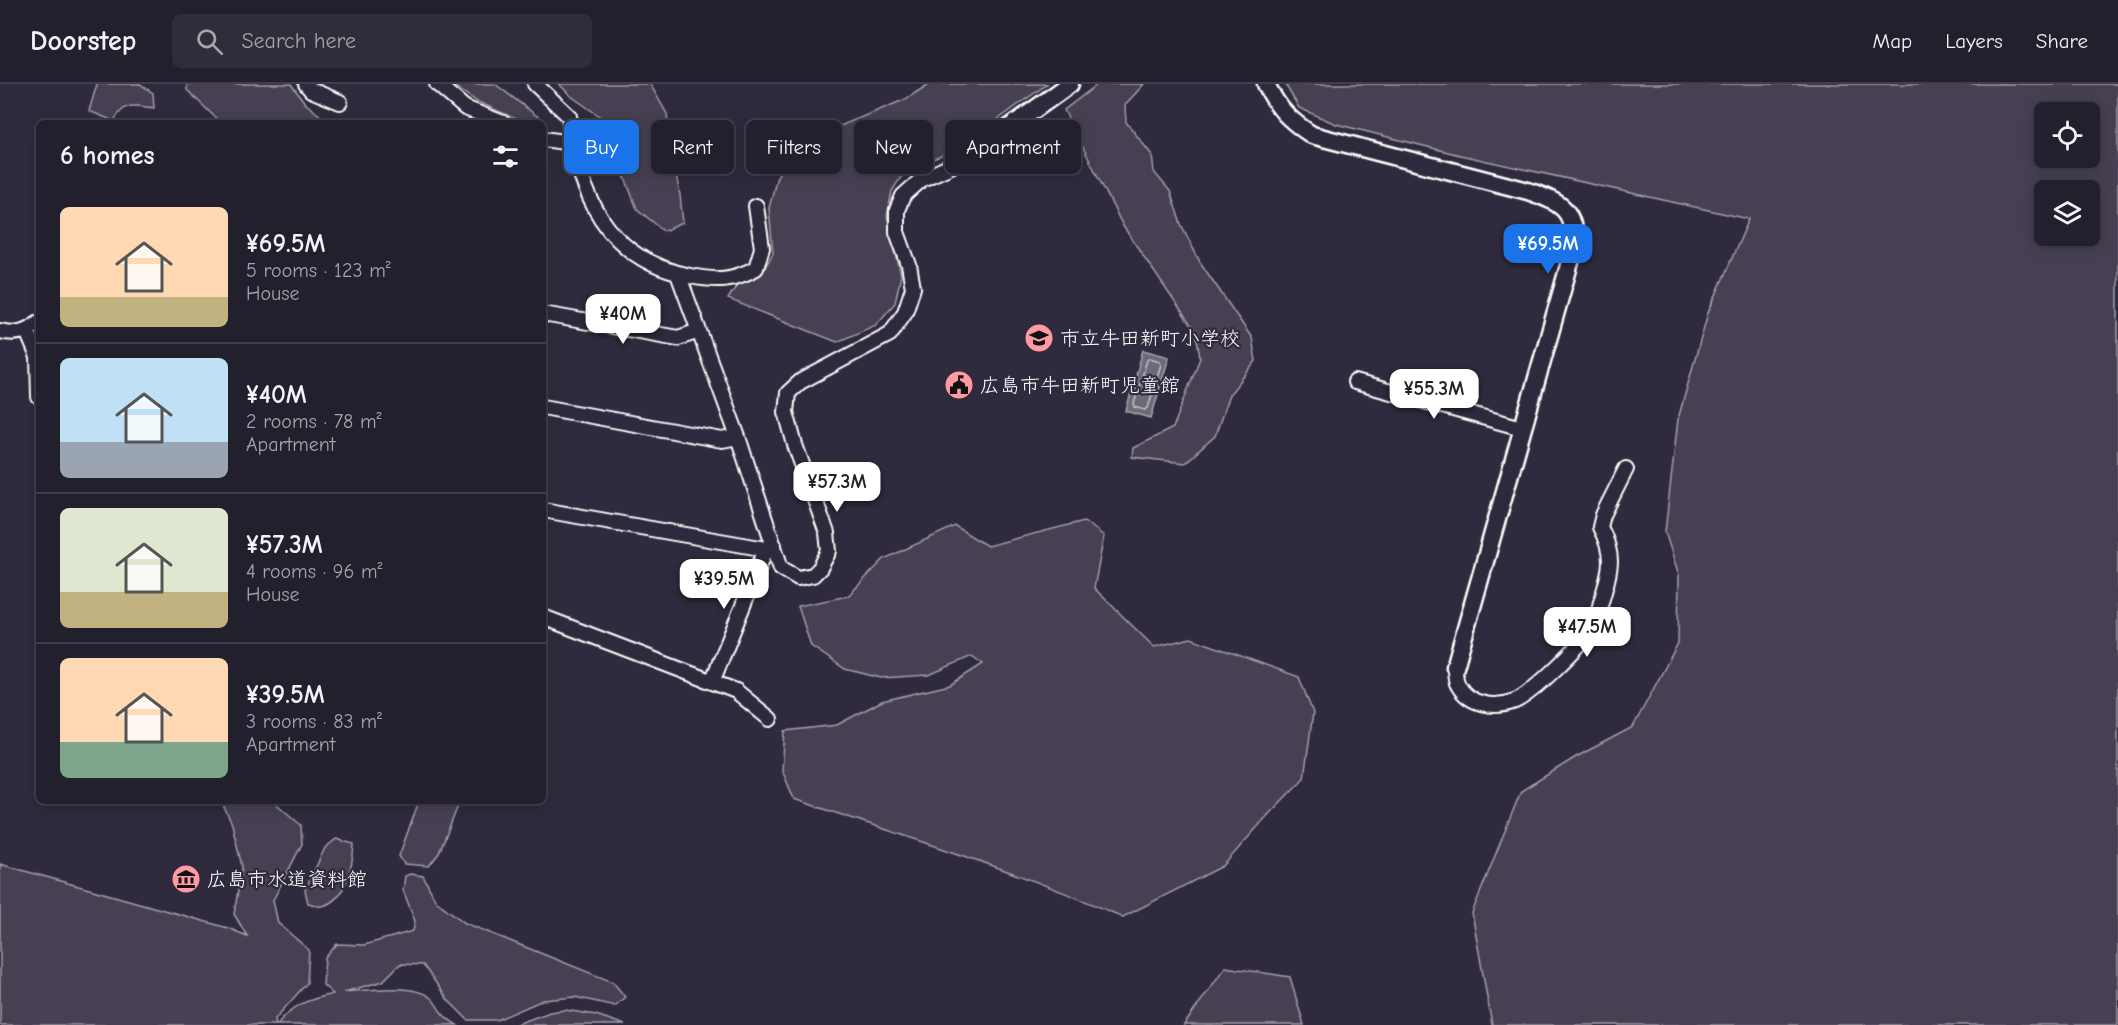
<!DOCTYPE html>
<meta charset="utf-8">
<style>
:root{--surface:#23202e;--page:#2f2d3a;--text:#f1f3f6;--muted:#a3a3aa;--line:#403e4a;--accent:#1a73e8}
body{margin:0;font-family:"Comic Neue","Klee One",sans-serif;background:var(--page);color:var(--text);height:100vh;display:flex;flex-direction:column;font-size:22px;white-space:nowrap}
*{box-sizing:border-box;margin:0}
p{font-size:20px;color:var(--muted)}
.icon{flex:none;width:33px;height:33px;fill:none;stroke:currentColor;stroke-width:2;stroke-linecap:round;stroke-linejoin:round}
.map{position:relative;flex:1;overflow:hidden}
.panel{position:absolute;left:36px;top:36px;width:510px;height:684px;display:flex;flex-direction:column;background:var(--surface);border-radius:9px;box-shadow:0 3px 15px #0003,0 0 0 2px var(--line)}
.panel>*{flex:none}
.hud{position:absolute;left:564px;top:36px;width:570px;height:54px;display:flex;gap:12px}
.buttons{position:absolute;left:2034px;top:18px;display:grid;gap:12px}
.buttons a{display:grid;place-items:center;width:66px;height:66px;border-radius:9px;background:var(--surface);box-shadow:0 3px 15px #0003,0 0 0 2px var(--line);font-size:30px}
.price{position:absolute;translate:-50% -51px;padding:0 14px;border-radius:12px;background:#fff;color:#222;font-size:20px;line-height:39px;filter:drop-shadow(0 2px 3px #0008)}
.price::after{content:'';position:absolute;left:50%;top:36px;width:18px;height:14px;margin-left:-9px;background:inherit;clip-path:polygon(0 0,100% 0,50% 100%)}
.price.current{background:var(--accent);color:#fff}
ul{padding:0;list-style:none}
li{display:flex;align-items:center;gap:18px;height:150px;padding:0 24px}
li+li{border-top:2px solid var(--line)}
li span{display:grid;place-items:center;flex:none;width:168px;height:120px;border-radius:9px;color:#555}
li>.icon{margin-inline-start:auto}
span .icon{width:72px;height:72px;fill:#fffc;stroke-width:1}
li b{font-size:26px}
h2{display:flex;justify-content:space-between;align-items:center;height:72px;padding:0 24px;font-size:26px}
.pill{padding:0 21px;border-radius:9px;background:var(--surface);box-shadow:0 3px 15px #0003,0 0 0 2px var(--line);font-size:21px;line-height:54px}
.pill.current{background:var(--accent);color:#fff}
header{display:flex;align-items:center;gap:36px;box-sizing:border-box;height:84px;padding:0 30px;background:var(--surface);border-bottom:2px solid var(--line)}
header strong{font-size:28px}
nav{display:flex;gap:33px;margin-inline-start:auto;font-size:21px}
.search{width:420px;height:54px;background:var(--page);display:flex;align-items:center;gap:15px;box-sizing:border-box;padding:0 21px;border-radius:9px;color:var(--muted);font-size:22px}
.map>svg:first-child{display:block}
.green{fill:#464152;stroke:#a2a0a8;stroke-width:1.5;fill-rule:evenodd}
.water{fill:#6d6a77;stroke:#a7a6ad;stroke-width:1.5}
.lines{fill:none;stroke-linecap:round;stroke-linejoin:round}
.shore{stroke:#c5c3c9;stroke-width:1.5}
.minor-casing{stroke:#fff;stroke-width:18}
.tertiary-casing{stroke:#fff;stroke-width:21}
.minor{stroke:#2f2a3d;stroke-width:14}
.tertiary{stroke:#2f2a3d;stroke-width:16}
.labels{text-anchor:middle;stroke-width:4.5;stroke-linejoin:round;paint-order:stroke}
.poi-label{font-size:20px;fill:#fff;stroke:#2f2a3d;text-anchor:start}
</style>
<header>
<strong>Doorstep</strong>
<div class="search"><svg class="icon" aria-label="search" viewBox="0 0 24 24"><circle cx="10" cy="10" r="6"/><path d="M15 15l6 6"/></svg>Search here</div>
<nav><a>Map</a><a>Layers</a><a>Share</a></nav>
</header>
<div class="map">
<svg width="2118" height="941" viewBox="0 0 2118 941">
<rect width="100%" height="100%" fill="#2f2a3d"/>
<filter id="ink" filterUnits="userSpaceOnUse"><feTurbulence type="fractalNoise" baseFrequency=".0167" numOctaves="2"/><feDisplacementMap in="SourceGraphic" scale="12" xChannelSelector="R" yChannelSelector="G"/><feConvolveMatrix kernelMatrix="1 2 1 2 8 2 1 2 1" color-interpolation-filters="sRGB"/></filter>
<g filter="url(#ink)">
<path class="green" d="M97,0H140L153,9L154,24C134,22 125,17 114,37L89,27Z
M187,0H291L305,19L329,39H221L187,6Z
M451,0H495L541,35L543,39H525L476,17Z
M559,0H650L667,30L670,61L680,111L683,139L664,147L637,125L602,34L571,12Z
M929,0H1047L957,65L905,87L892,107L887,132L901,191L895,219L876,241L837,258L728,215L737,201L762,189L773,169L769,124L777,92L803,57L906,15Z
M1098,0H1144L1125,21L1126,38L1152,71L1154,88L1170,107L1181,140L1200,178L1252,254L1256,277L1229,311L1215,352L1185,379L1132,373L1133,364L1173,344L1200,274L1196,249L1123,142L1064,26Z
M1285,0H2118V941H1492L1472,829L1521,707L1576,673L1633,643L1678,559L1679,491L1665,448L1678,335L1708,229L1749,135L1460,71L1336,40L1299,24ZM2044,28H2090V74H2044ZM2044,106H2090V152H2044Z
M1084,437L1104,452L1094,504L1154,563L1191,554L1299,593L1313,629L1304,694L1268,731L1223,782L1123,833C1016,786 904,752 794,715L782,686L785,647L837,641L882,617L950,601L983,580L972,572L929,591L881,594L845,585L811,562L798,522L848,512L884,475L955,442L987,462Z
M221,717H273L301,741L302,760L273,816L278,839L309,866L307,899L275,935L276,941H0V780L228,844L247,852L234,830L242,783L232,740Z
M419,717H460L439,769L429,782L404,780L399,772Z
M336,755L354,760C353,780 346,817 322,822C318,823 313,820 308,819L305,806L325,764Z
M410,790L423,792L436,817L465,839L613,898L625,913L615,922L575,913L543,916L497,936H468L448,916L423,881L400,880L383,897L344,908C366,906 414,899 431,914C436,918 438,925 442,929C446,934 452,938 457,941H277C291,921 310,915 333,910L323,901L325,874L337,860L364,861L413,847L415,837L403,806L405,792Z
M1225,883L1290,893L1304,941H1184Z
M565,926L596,931L625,941H514L550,928Z"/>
<path class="water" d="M1143,266L1169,273L1151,334L1126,327Z"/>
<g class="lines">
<path class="shore" d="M1150,274L1159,277L1161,280L1148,324L1145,326L1135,323L1134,320L1147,276Z"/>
<g class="minor-casing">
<path id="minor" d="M306,0L311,6L340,18
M437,0L465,24L503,39
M535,0L569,32C578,109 606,176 690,192C717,197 732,197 756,184L762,164L756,122
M543,55L572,59
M678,190L738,353L781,484L798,494L813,491L820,484L829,467L827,449L795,361L786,328L788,309L800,298L890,250L905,228L913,204L909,181L897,148V126L903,112L922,95L951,82L974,69
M543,230L678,254L699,247
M0,247C16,251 26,248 39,238
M27,247L38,273L39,313
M1355,298L1522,344
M543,323L722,356L738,353
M543,426L766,465L774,461
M543,533L736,607L770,635
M1455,583C1455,589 1455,596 1458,601C1469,621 1494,625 1515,617C1533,609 1585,558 1594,541C1598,534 1599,525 1601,518C1610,487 1616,474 1600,443L1603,431L1626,385
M712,598L766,465"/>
</g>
<g class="tertiary-casing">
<path id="tertiary" d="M1266,0C1278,25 1289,36 1312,51L1528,107C1562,119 1575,125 1574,164L1455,583
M974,69L1070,0"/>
</g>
<use href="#minor" class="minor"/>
<use href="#tertiary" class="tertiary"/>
</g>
</g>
<defs>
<g id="school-disc" transform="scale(1.5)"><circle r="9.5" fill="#ff9aa2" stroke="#2f2a3d"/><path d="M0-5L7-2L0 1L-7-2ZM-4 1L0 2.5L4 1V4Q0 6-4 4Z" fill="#111"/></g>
<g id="civic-disc" transform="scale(1.5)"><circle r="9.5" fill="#ff9aa2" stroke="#2f2a3d"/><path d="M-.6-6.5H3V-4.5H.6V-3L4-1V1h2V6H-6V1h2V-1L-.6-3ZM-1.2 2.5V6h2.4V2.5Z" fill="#111"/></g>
<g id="museum-disc" transform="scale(1.5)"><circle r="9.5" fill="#ff9aa2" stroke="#2f2a3d"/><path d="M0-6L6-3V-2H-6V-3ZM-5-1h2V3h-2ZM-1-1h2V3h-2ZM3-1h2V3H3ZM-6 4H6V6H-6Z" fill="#111"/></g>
</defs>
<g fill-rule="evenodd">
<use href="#school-disc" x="1039" y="254"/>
<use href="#civic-disc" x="959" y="301"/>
<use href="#museum-disc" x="186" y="795"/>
</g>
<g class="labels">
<g class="poi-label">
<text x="1060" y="261">市立牛田新町小学校</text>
<text x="980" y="308">広島市牛田新町児童館</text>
<text x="207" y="802">広島市水道資料館</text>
</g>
</g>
</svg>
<div class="buttons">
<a><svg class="icon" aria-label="locate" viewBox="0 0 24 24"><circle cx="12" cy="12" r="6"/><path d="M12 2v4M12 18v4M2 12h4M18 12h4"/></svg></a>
<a><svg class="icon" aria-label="layers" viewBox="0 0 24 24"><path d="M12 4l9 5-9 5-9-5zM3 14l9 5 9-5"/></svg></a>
</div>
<b class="price current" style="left:1548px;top:191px">¥69.5M</b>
<b class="price" style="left:623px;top:261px">¥40M</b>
<b class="price" style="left:1434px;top:336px">¥55.3M</b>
<b class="price" style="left:837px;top:429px">¥57.3M</b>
<b class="price" style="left:724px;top:526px">¥39.5M</b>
<b class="price" style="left:1587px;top:574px">¥47.5M</b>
<div class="hud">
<a class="pill current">Buy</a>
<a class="pill">Rent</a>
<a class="pill">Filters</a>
<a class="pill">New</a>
<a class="pill">Apartment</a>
</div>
<section class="panel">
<h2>6 homes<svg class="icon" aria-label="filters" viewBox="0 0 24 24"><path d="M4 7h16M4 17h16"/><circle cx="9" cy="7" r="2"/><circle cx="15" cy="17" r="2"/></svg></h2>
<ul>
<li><span style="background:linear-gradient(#ffd9b3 75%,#c2b280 0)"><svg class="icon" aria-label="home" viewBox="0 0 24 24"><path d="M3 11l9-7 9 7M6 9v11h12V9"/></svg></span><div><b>¥69.5M</b><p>5 rooms · 123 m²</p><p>House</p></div></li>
<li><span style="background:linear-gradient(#bfe0f5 70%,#9aa5b1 0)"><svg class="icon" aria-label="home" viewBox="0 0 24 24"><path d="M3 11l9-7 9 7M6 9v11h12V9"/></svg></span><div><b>¥40M</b><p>2 rooms · 78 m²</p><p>Apartment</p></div></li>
<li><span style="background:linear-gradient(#dfe7d0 70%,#c2b280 0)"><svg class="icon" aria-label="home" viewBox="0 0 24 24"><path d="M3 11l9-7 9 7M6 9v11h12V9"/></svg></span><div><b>¥57.3M</b><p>4 rooms · 96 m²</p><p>House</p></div></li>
<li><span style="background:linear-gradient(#ffd9b3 70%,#7fa58c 0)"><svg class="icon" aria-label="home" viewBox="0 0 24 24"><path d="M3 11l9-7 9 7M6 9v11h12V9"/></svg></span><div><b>¥39.5M</b><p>3 rooms · 83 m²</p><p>Apartment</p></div></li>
</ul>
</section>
</div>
